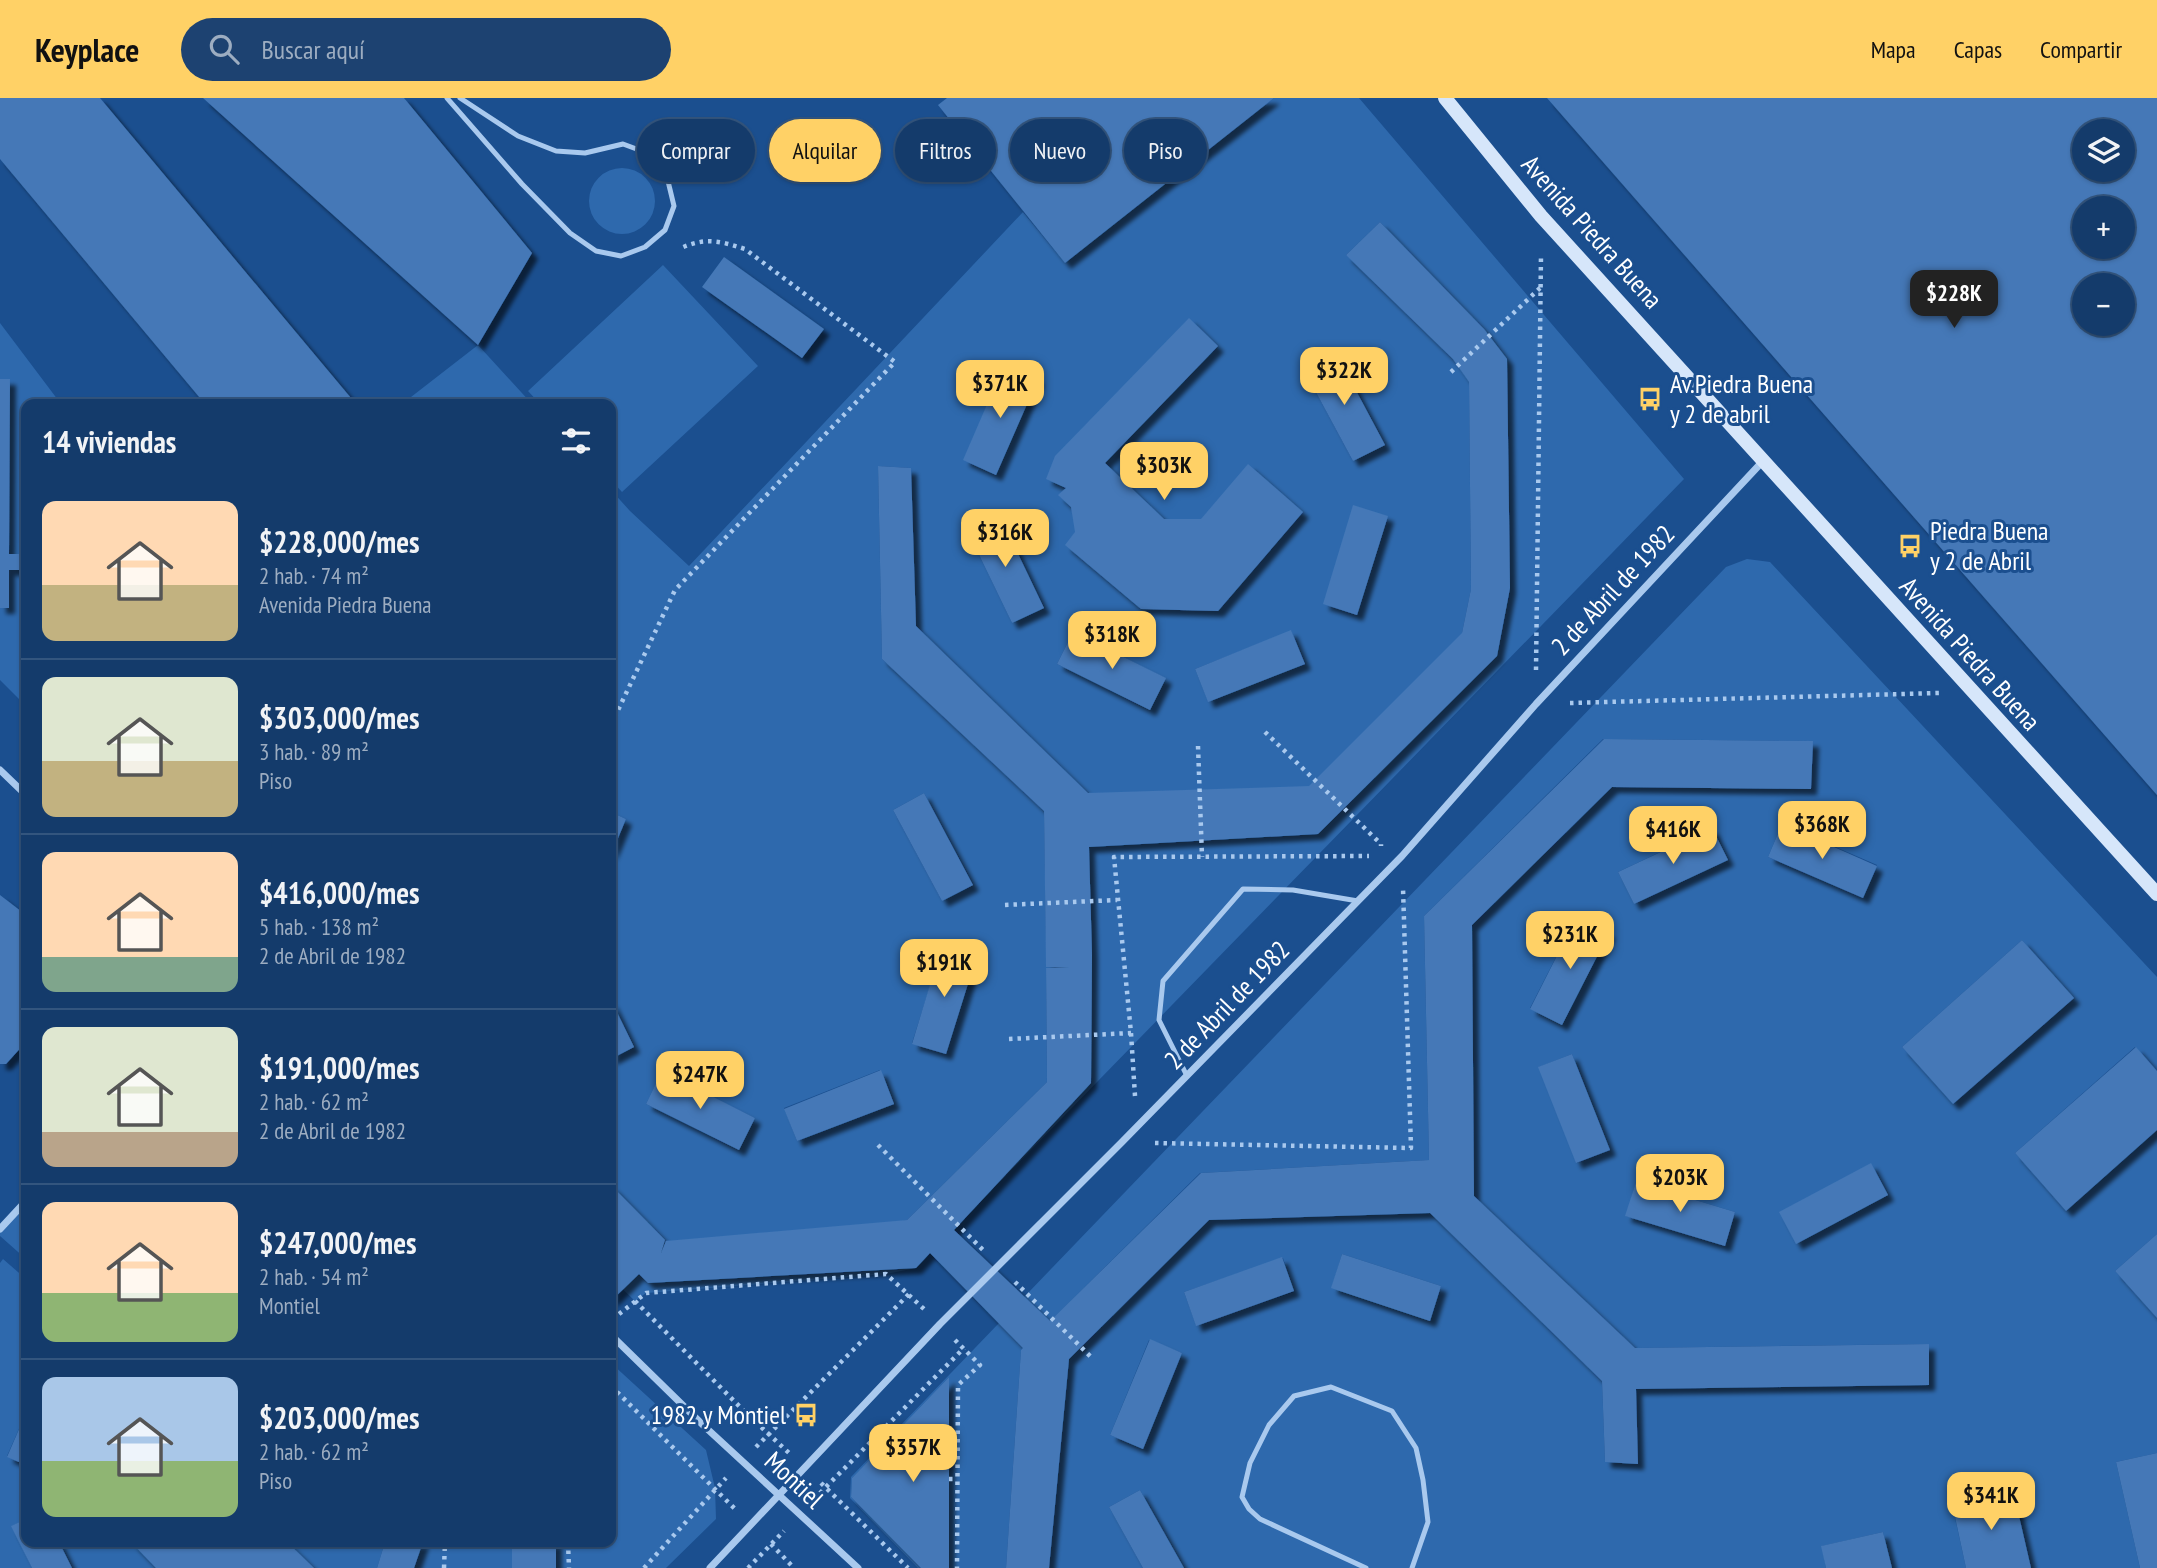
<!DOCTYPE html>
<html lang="es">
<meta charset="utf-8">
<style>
:root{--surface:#143b6b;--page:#1d4271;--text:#f1f3f6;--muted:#9dadc1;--line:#33557e;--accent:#ffd166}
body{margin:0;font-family:"PT Sans Narrow",sans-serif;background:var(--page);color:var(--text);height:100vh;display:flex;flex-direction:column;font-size:26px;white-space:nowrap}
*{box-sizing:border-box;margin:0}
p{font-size:23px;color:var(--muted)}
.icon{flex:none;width:38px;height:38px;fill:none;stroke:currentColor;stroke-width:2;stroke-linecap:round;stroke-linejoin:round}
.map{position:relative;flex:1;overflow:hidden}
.panel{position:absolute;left:21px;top:301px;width:595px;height:1148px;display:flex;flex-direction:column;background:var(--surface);border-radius:14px;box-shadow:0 2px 5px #0004,0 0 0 2px var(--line)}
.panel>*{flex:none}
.banner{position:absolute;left:637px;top:21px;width:665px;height:63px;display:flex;gap:14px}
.buttons{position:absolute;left:2072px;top:21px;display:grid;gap:14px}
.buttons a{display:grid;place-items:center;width:63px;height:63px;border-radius:50%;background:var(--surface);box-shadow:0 2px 5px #0004,0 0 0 2px var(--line);font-size:35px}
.price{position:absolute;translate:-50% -60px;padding:0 16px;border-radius:14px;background:var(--accent);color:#111;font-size:23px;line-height:46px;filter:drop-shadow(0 2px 4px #0008)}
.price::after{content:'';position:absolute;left:50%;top:42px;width:21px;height:16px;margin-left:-10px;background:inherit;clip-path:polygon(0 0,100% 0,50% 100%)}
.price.on{background:#222;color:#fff}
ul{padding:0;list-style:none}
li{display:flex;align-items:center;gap:21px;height:175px;padding:0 21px}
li+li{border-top:2px solid var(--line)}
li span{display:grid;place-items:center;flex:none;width:196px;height:140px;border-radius:14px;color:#555}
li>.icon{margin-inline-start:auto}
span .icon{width:84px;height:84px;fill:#fffc;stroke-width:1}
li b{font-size:30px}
h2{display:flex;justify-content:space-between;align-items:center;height:84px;padding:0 21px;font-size:30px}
.chip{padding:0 24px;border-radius:32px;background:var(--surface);box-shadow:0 2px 5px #0004,0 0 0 2px var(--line);font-size:24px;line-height:63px}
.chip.on{background:var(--accent);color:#111}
header{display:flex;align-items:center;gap:42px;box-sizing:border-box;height:98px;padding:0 35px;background:var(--accent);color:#111}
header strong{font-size:33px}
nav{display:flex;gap:38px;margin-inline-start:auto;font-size:24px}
.search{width:490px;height:63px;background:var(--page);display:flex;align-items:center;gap:18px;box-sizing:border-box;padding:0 24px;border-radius:38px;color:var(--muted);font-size:26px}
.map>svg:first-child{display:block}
.green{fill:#2e69ad;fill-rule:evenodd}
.building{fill:#4478b7;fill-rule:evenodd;filter:url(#shadow)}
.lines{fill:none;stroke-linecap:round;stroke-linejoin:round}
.path{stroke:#a9c9ee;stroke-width:4.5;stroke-dasharray:3.5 5;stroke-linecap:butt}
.lane{stroke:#a9c9ee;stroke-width:5}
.street{stroke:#a9c9ee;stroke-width:7}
.secondary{stroke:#d6e6fa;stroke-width:14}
.labels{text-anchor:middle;stroke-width:6;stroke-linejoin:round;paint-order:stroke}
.street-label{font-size:26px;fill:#fff;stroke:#1b4f8f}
.poi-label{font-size:26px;fill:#fff;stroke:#1b4f8f;text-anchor:start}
</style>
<header>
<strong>Keyplace</strong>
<div class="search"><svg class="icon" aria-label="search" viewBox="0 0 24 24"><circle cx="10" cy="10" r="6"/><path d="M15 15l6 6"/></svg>Buscar aquí</div>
<nav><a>Mapa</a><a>Capas</a><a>Compartir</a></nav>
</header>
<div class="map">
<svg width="2157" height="1470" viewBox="0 0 2157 1470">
<defs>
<filter id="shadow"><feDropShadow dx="6" dy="6" stdDeviation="2" flood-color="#0009"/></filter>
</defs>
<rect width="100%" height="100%" fill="#1b4f8f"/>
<path class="green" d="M1274,0H1359L1684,381L916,1170L886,1176L646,1195L635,1203L611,1180V1148L648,1185L665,1143L611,1087V961L633,949L611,902V757L626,721L611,714V392L630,413L689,468L1023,114L1065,165ZM1380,124L1483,230L1346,157ZM1335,256L1384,347L1353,363L1304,272ZM1454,261H1506L1469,284ZM1506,262L1510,489L1471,491L1469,284ZM878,368L911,370L916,528L1088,695L1288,737L1089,749L1091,842L1046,843L1044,713L882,561ZM999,416L1044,509L1012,525L967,432ZM1510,490L1462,535L1471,491ZM1291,533L1305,565L1208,603L1195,571ZM1073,534L1165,580L1150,611L1057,566ZM1309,688L1347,707L1318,736L1288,737ZM924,695L973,786L942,803L893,712ZM943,847L976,858L946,956L912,945ZM1091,869V985L916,1170L649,1185L907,1122L1047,984L1046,870ZM880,972L893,1006L797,1043L784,1010ZM662,974L755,1020L739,1052L646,1006Z
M589 103a33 33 0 1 1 66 0a33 33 0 1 1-66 0Z
M663,167L758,268L622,394L611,382V306H540L528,293Z
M0,225L61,306H26V456H9L10,281H0Z
M478,247L532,306H402Z
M1747,461L1770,464L1783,478L2157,879V973L2135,949L2015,1055L2066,1113L2157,1032V1136L2115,1173L2157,1220V1355L2116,1364L2140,1470H2031L2013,1392L1952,1406L1966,1470H1892L1883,1434L1822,1448L1826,1470H1184L1140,1392L1109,1409L1143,1470H1049L1069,1261L1209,1122L1430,1115L1602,1283L1605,1364L1638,1365L1636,1291L1929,1287L1928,1246L1635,1250L1474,1098L1472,827L1612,689L1811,690L1812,643L1603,641L1424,818L1429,1062L1200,1075L1021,1252L1006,1470H949V1279L852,1380L851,1399L921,1470H918L850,1400L851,1379L1726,469ZM1782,726L1877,767L1863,800L1768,759ZM1711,730L1727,762L1634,806L1618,774ZM1577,818L1609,835L1530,911V910ZM2022,842L2073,900L1953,1006L1902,949ZM1572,956L1610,1052L1577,1065L1539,969ZM1636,1084L1735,1114L1725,1148L1626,1118ZM1342,1156L1441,1188L1430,1222L1332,1189ZM1283,1160L1294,1194L1196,1227L1184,1194ZM1149,1242L1182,1255L1143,1350L1110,1337Z
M9,472H26V608L0,582V510Z
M26,1103V1161L0,1138V1131Z
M3,1161L26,1181V1315L7,1358L26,1367V1421L12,1428L32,1470H0V1165Z
M611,1265L706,1352L715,1390L716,1421L666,1470H556V1444H611Z
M59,1444H385L377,1470H72Z
M423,1444H512V1470H414Z"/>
<path class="building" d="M0,0H100L356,306H205L0,61Z
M203,0H404L532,155L478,247Z
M947,0H1274L1065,165L938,7Z
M1547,0H2157V697ZM2084,33H2123V72H2084ZM2084,110H2123V149H2084ZM2084,187H2123V226H2084Z
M1380,124L1484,231L1507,261L1510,490L1497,558L1318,736L1089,749L1092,857L1091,985L954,1132L1050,1223L1201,1075L1429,1062L1424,818L1604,641L1813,643L1811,691L1612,689L1472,827L1474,1098L1635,1250L1929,1246V1287L1636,1291L1638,1366L1605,1364L1602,1283L1430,1115L1209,1122L1069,1261L1049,1470H1006L1021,1252L1023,1250L930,1155L916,1170L648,1185L639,1176L611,1203V1087L665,1142L661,1155L666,1143L907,1122L1047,984L1046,870L1069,869H1046L1044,713L882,561L878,368L911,370L916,528L1088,695L1309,688L1462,535L1471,491L1469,284L1453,261L1346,157Z
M724,159L824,231L802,260L702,189Z
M1189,220L1218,248L1105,365L1164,421H1201L1248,366L1303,414L1218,513L1141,511L1065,447L1075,434L1071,409L1058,397L1066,390L1046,381L1055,358Z
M1336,255L1385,347L1353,363L1304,272Z
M1004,267L1038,281L996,377L963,362Z
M0,281H10L9,456H26V472H9V510H0Z
M1353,407L1388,418L1357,517L1323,506Z
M999,416L1044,510L1012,525L967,432Z
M1291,532L1305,566L1208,604L1195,571Z
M1073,534L1166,580L1150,612L1057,566Z
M924,695L973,787L942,803L893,712Z
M611,714L626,721L611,757Z
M1782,726L1877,768L1863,800L1768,759Z
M1712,730L1728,762L1634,806L1618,774Z
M0,797L26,817V944L6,966H0Z
M1577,818L1609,835L1562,927L1530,911Z
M2022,842L2074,900L1953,1006L1902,949Z
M942,847L977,857L946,956L912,946Z
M611,902L634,949L611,961Z
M2136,949L2157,973V1032L2066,1113L2015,1055Z
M1572,956L1610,1052L1576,1065L1538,969Z
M881,972L894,1006L797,1043L784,1011Z
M662,973L755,1020L739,1052L646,1006Z
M1871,1065L1888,1097L1796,1146L1779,1114Z
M1636,1084L1735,1114L1725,1148L1625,1118Z
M2157,1136V1220L2115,1173Z
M1342,1156L1441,1188L1430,1223L1331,1190Z
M1282,1159L1294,1193L1196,1228L1184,1194Z
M1150,1241L1182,1255L1143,1351L1110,1337Z
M949,1279V1470H921L851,1399L852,1380Z
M26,1315V1367L7,1359Z
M2157,1355V1470H2140L2116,1364Z
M1140,1392L1184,1470H1143L1109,1409Z
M2013,1392L2031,1470H1966L1952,1405Z
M26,1421V1444H59L72,1470H32L11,1428Z
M1883,1434L1892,1470H1826L1821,1448Z
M131,1444H287L314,1470H156Z
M385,1444H423L414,1470H377Z
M512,1444H556V1470H512Z"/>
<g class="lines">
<path class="path" d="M1451,274L1540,190
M1536,572L1541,157
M1570,605L1939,595
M611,627L675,492L895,264L745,151C720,143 706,139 681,150
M1265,634L1381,746V748
M1198,648L1202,759
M1005,807L1117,802
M1009,941L1131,935
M1135,998L1131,935L1114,759L1369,758
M1155,1045L1411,1050L1403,790
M878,1047L984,1153
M1015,1184L1092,1260
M635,1203L745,1314L789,1355
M619,1216L646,1195L886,1176L924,1211
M955,1242L980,1267L958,1287L957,1470
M611,1288L735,1411
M756,1349L909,1196
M949,1381H957
M821,1385L908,1470
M814,1401L964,1250
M568,1444L569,1470
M771,1446L794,1470
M444,1470L445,1444
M644,1470L726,1380
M748,1470L784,1433"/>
<path class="lane" d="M447,0L522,86L570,135L596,153L621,158L645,149L665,132L674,108L667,79L650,56L623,46L585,55L556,53L518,38L460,0
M1187,978L1159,922L1163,883L1243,791L1293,792L1358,803
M1366,1470L1260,1421L1249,1411L1242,1399L1250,1365L1269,1327L1294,1298L1331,1289L1392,1313L1416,1350L1423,1382L1428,1424L1412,1470"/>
<path class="street" d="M0,672L26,697
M0,1131L26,1103
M611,1237L703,1327L858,1470
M710,1470L940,1226L1122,1044L1402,758L1536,606L1763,363"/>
<path class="secondary" d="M1445,0L1541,118L2157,796"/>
</g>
<defs>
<g id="bus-bare" transform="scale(1.89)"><path d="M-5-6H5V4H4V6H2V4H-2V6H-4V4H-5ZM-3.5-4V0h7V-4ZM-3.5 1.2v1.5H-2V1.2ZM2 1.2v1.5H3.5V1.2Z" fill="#ffd166" stroke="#1b4f8f" stroke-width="2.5" paint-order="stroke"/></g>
</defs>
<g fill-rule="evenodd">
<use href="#bus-bare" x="1650" y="301"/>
<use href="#bus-bare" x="1910" y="448"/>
<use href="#bus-bare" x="806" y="1317"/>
</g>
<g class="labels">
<g class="street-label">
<text transform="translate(1592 134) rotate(48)" y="9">Avenida Piedra Buena</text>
<text transform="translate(1613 492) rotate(-47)" y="9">2 de Abril de 1982</text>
<text transform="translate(1970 556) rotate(48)" y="9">Avenida Piedra Buena</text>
<text transform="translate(1227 907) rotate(-46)" y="9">2 de Abril de 1982</text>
<text transform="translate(794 1382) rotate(43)" y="9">Montiel</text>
</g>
<g class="poi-label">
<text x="1670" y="295">Av.Piedra Buena<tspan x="1670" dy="30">y 2 de abril</tspan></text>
<text x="1930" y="442">Piedra Buena<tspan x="1930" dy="30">y 2 de Abril</tspan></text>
<text x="786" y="1326" text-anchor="end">1982 y Montiel</text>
</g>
</g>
</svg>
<div class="buttons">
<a><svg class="icon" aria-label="layers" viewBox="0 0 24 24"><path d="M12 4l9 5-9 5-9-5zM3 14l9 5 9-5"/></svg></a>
<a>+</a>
<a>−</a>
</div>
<b class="price on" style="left:1954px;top:232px">$228K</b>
<b class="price" style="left:1344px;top:309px">$322K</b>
<b class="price" style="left:1000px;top:322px">$371K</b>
<b class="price" style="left:1164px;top:404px">$303K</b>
<b class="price" style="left:1005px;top:471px">$316K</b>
<b class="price" style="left:1112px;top:573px">$318K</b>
<b class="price" style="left:1822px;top:763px">$368K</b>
<b class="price" style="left:1673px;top:768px">$416K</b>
<b class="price" style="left:1570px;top:873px">$231K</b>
<b class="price" style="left:944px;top:901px">$191K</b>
<b class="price" style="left:700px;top:1013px">$247K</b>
<b class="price" style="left:1680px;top:1116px">$203K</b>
<b class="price" style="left:913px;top:1386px">$357K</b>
<b class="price" style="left:1991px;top:1434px">$341K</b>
<div class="banner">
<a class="chip">Comprar</a>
<a class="chip on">Alquilar</a>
<a class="chip">Filtros</a>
<a class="chip">Nuevo</a>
<a class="chip">Piso</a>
</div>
<section class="panel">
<h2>14 viviendas<svg class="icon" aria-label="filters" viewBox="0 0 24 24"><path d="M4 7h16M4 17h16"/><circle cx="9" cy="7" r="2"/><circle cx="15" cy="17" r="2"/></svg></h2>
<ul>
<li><span style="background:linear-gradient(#ffd9b3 60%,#c2b280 0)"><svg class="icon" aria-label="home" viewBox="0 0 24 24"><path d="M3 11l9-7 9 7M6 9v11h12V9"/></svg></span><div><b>$228,000/mes</b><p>2 hab. · 74 m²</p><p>Avenida Piedra Buena</p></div></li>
<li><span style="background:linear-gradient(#dfe7d0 60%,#c2b280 0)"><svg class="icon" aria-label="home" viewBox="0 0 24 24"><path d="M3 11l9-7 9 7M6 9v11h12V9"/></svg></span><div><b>$303,000/mes</b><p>3 hab. · 89 m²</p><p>Piso</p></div></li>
<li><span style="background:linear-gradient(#ffd9b3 75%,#7fa58c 0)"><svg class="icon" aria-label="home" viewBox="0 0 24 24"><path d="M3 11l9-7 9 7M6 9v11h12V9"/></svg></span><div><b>$416,000/mes</b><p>5 hab. · 138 m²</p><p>2 de Abril de 1982</p></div></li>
<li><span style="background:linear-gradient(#dfe7d0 75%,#b9a48a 0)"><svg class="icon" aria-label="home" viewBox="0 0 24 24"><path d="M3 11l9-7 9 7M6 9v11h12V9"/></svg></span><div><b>$191,000/mes</b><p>2 hab. · 62 m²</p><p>2 de Abril de 1982</p></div></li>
<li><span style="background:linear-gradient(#ffd9b3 65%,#8fb573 0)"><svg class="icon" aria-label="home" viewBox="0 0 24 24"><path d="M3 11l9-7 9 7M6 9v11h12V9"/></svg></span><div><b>$247,000/mes</b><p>2 hab. · 54 m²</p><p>Montiel</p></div></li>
<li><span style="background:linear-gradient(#a9c7e8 60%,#8fb573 0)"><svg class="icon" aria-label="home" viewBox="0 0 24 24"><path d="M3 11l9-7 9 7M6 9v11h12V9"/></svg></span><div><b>$203,000/mes</b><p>2 hab. · 62 m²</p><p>Piso</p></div></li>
</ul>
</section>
</div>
